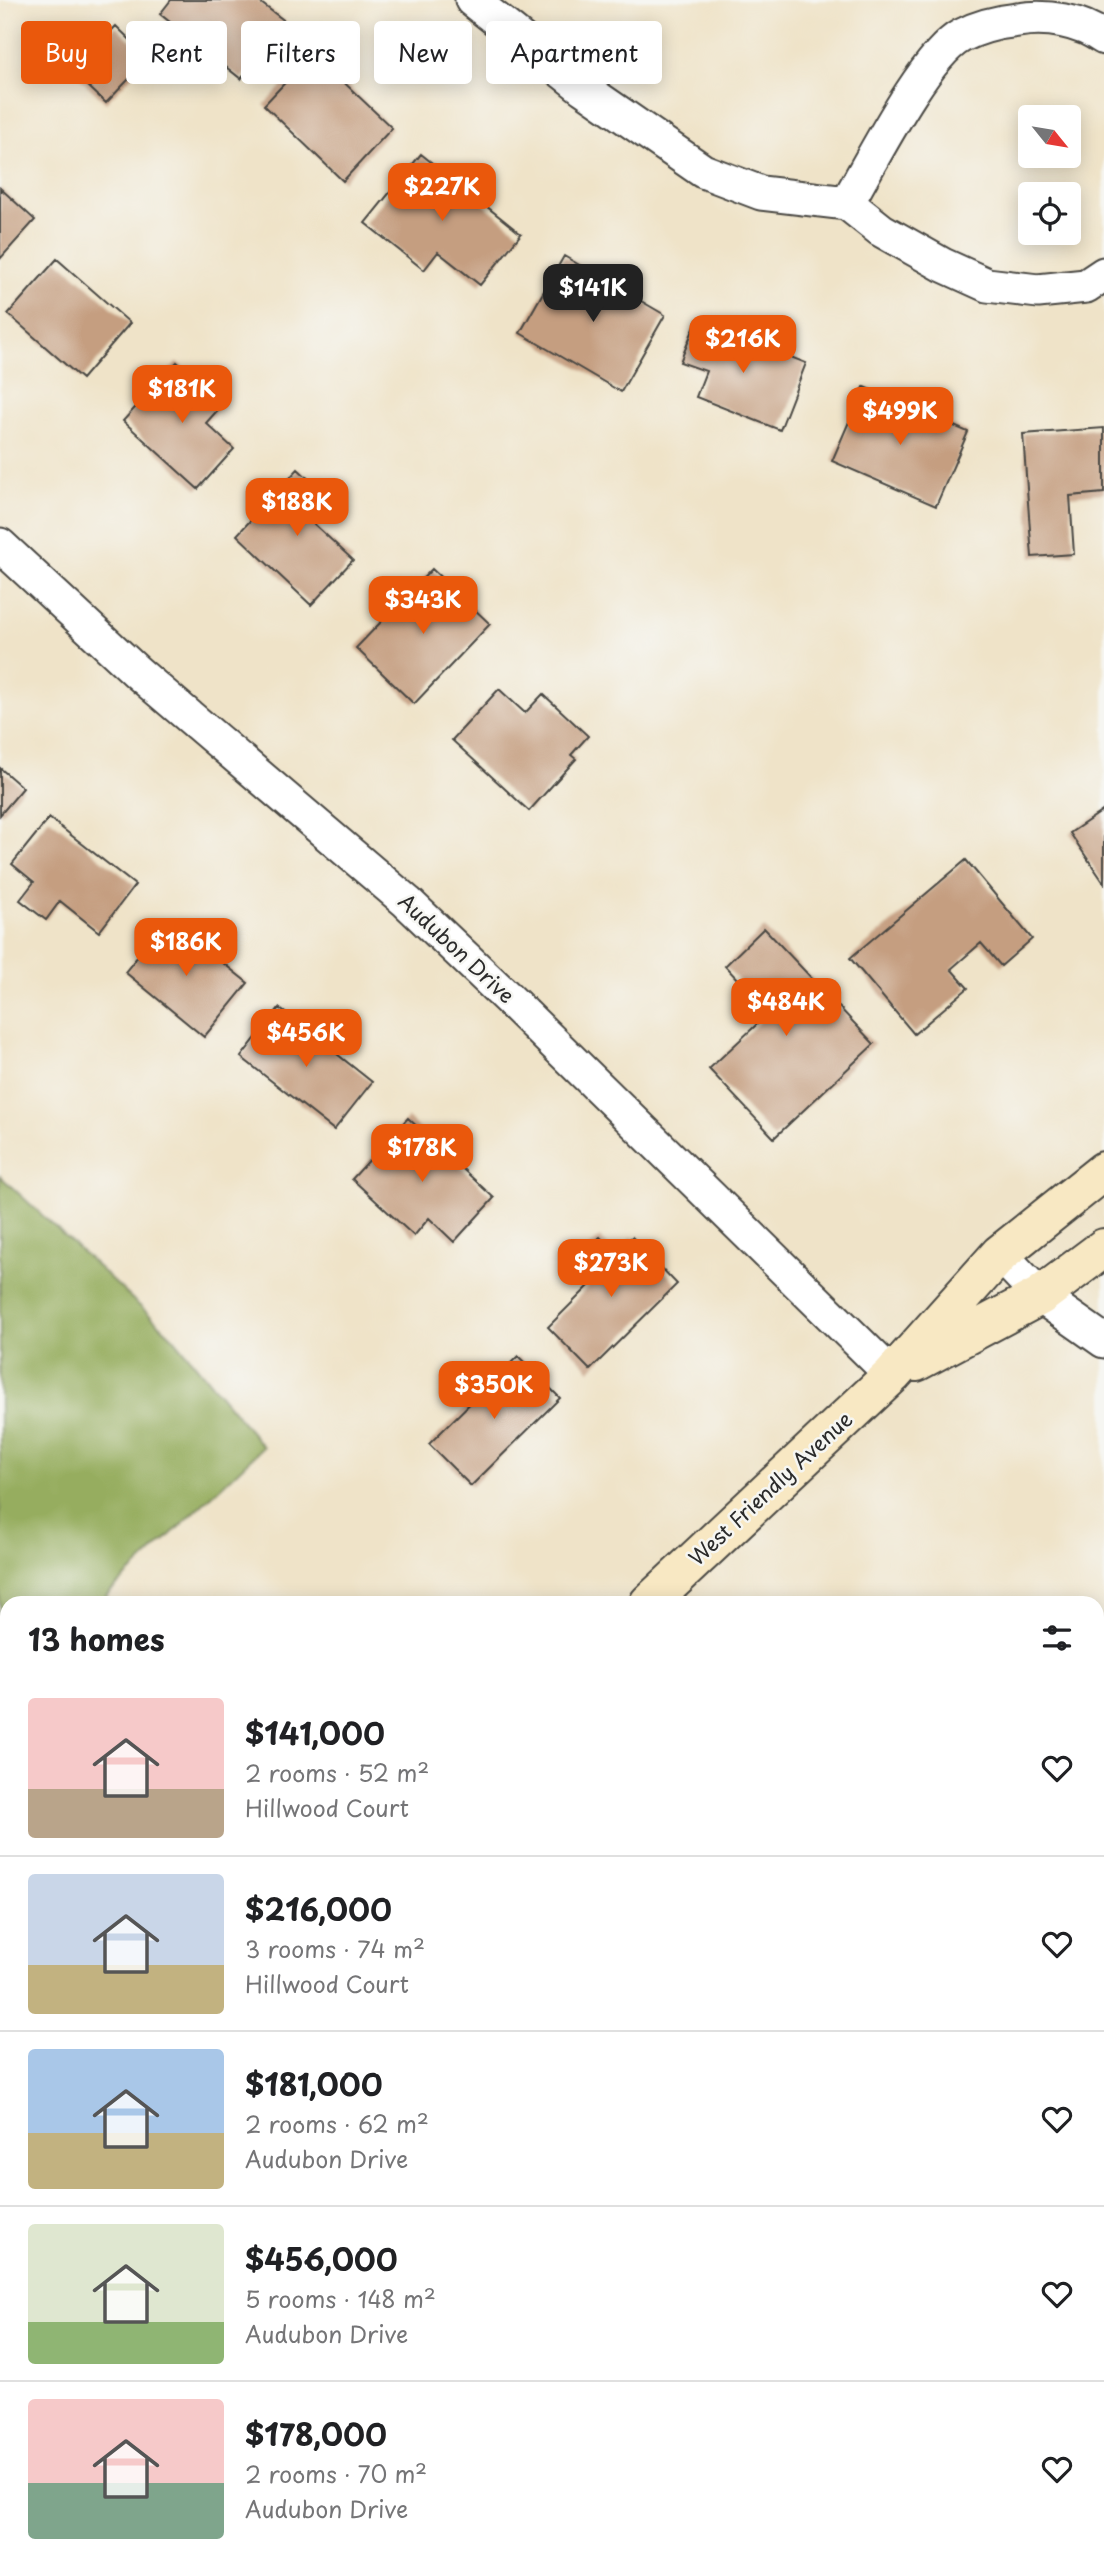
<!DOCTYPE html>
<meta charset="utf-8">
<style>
:root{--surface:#fff;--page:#f6f6f6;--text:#202124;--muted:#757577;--line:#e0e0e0;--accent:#ea580c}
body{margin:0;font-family:"Playpen Sans",sans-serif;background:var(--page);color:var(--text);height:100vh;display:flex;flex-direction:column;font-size:26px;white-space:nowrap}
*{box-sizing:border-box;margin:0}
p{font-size:23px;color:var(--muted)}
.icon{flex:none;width:38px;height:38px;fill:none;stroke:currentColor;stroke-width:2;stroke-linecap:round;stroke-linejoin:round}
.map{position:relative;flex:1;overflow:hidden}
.panel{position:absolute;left:0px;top:1596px;width:1104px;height:973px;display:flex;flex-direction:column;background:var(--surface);border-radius:21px 21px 0 0;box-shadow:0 4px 18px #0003}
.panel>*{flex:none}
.guide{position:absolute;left:21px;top:21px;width:700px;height:63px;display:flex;gap:14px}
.needle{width:46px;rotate:120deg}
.controls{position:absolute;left:1018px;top:105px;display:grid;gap:14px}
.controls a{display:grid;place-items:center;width:63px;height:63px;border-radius:7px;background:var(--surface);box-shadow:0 4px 18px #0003;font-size:35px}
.price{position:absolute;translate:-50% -60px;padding:0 16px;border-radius:14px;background:var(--accent);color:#fff;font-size:23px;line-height:46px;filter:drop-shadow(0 2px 4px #0008)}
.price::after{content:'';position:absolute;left:50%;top:42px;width:21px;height:16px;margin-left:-10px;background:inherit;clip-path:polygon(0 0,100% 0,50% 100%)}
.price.selected{background:#222;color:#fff}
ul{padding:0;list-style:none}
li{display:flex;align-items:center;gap:21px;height:175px;padding:0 28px}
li+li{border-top:2px solid var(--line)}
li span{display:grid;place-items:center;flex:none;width:196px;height:140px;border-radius:7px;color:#555}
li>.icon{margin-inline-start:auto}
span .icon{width:84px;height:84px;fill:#fffc;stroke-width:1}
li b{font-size:30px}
h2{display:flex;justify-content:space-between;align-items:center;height:84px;padding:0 28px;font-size:30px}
.pill{padding:0 24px;border-radius:7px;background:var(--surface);box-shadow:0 4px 18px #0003;font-size:24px;line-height:63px}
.pill.selected{background:var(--accent);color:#fff}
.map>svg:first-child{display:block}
.forest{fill:#96ad5f;stroke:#606c45;stroke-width:2}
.building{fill:#c59e80}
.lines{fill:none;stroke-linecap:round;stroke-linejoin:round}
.lane-casing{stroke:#484743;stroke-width:21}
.street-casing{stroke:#484743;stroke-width:37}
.secondary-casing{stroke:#484743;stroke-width:42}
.lane{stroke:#fff;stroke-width:18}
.street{stroke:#fff;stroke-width:33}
.secondary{stroke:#f8e8c3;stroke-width:38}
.labels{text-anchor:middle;stroke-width:5;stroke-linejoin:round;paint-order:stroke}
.street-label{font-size:21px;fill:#2b2b2b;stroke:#f6f6f2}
</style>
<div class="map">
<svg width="1104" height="2569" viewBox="0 0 1104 2569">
<rect width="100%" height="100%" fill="#f6f6f2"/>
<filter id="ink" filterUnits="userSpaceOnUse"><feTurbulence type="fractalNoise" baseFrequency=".0143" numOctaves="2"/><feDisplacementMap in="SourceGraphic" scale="14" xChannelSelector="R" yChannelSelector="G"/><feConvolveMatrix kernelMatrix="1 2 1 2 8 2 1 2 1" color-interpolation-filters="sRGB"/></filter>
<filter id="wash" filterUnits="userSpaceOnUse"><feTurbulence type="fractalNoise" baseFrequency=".00686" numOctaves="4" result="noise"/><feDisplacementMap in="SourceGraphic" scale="28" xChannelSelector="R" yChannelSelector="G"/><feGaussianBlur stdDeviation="1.57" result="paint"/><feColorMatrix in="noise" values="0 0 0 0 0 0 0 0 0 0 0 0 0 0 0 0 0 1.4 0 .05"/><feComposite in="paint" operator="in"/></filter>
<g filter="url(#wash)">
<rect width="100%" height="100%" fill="#efe3c8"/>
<path class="forest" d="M0,1176L173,1337L263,1447L106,1596L111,1603H7V1632L0,1624Z
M0,2461L7,2465V2562H211L219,2569H0Z"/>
<g id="blocks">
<path class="building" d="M171,0H257L286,22L241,79L160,14Z
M116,26L149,58L106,103L72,71Z
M313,53L392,128L343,181L264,105Z
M421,154L521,234L480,285L438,252L424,270L365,223Z
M0,188L35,220L0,259Z
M564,256L665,315L621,392L520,333Z
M57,259L130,323L82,379L8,314Z
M697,320L806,363L780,430L696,397L706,371L680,362Z
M177,362L223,404L206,423L234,449L198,489L123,421Z
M864,387L968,432L936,506L832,461Z
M1104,428V493L1070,496L1074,554L1032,557L1023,434Z
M298,469L333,502L313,523L353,560L311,605L237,535Z
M432,569L490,624L414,704L356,648Z
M499,689L525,713L543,694L588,736L571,755L576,759L529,811L452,740Z
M0,768L23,788L0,815Z
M1104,810V883L1070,833Z
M49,818L135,885L99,932L60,901L46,920L20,900L34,882L12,864Z
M966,860L1032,939L1001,966L981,943L951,969L968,988L914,1034L850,958Z
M168,919L248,983L204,1037L125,972Z
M764,928L874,1044L774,1138L709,1069L769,1013L725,966Z
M279,1008L372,1082L334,1130L241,1057Z
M408,1118L494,1198L454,1242L429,1218L414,1236L352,1179Z
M600,1237L615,1253L632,1237L677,1284L590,1370L548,1327L593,1282L574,1262Z
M518,1356L560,1398L471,1486L429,1444Z
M1100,1786L1104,1790V1891L1097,1901V1790Z
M1104,2168V2212L1097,2207V2177Z
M1097,2461L1104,2468V2484L1097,2491Z
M258,2562H351L344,2569H264Z"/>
</g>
</g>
<g filter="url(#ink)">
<use href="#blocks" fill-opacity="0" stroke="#484743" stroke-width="2"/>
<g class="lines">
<g class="lane-casing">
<path id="lane" d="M0,2392L7,2398
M547,2562L553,2569
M448,2569L456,2562
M583,2569L589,2562"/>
</g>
<g class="street-casing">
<path id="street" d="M472,0L583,88L703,171L761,193L847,203L881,230L943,265L987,285L1038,291L1086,286L1104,274
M847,203C870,164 924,56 961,36C978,27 999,22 1018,20C1047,15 1080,21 1104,38
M0,545L137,672L407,902L513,1003L892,1375
M1000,1254L1040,1296L1104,1341
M0,1962L5,1971L7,1988
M1097,2325L1104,2329"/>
</g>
<g class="secondary-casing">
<path id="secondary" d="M916,1362L1040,1296L1104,1248
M649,1603L892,1375L1000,1254L1104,1171
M0,1753L7,1761
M0,2215L7,2209
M672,2562L678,2569
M815,2562L821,2569"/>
</g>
<use href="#lane" class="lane"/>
<use href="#street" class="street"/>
<use href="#secondary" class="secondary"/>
</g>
</g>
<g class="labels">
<g class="street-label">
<text transform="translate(456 949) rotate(43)" y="7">Audubon Drive</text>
<text transform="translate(771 1489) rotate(-43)" y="7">West Friendly Avenue</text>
</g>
</g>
</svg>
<div class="controls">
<a><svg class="needle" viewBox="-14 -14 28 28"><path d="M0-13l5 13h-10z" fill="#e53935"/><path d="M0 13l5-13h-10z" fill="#757577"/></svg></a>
<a><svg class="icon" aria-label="locate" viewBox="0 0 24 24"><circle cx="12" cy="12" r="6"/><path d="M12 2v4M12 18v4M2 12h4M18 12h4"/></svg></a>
</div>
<b class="price" style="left:442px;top:223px">$227K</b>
<b class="price selected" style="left:593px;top:324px">$141K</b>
<b class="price" style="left:743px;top:375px">$216K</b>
<b class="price" style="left:182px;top:425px">$181K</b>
<b class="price" style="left:900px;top:447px">$499K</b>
<b class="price" style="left:297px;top:538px">$188K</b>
<b class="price" style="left:423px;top:636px">$343K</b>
<b class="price" style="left:186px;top:978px">$186K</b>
<b class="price" style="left:786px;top:1038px">$484K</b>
<b class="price" style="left:306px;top:1069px">$456K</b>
<b class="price" style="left:422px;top:1184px">$178K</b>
<b class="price" style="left:611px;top:1299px">$273K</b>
<b class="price" style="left:494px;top:1421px">$350K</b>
<div class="guide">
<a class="pill selected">Buy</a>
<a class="pill">Rent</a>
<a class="pill">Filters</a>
<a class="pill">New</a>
<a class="pill">Apartment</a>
</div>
<section class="panel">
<h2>13 homes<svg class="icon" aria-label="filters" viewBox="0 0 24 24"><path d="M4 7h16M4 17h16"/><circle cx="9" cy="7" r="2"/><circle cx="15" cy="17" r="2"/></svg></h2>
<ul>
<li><span style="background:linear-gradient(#f6c9c9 65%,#b9a48a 0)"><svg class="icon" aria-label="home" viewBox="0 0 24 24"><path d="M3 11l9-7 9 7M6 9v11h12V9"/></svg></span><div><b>$141,000</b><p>2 rooms · 52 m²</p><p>Hillwood Court</p></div><svg class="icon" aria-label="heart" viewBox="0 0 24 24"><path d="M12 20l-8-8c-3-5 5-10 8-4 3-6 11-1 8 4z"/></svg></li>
<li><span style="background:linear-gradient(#c9d6e8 65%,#c2b280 0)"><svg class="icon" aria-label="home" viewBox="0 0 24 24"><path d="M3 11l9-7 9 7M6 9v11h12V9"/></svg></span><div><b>$216,000</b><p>3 rooms · 74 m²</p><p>Hillwood Court</p></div><svg class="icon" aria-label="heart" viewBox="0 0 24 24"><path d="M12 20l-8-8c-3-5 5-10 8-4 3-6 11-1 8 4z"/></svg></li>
<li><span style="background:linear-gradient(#a9c7e8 60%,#c2b280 0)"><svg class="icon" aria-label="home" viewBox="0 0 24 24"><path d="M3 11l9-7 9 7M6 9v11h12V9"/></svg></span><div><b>$181,000</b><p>2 rooms · 62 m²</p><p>Audubon Drive</p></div><svg class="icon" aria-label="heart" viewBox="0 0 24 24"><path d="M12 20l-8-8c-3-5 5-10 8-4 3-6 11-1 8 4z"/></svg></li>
<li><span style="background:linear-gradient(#dfe7d0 70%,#8fb573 0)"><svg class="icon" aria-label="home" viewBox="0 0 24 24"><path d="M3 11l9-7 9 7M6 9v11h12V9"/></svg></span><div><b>$456,000</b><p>5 rooms · 148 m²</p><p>Audubon Drive</p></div><svg class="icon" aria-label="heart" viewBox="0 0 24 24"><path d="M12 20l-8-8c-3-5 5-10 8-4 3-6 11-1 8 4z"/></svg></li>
<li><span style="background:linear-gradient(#f6c9c9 60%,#7fa58c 0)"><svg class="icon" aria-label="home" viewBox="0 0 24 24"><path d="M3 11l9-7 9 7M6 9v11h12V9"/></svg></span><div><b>$178,000</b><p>2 rooms · 70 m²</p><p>Audubon Drive</p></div><svg class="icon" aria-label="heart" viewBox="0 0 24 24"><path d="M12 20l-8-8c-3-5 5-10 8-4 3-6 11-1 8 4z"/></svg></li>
</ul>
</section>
</div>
